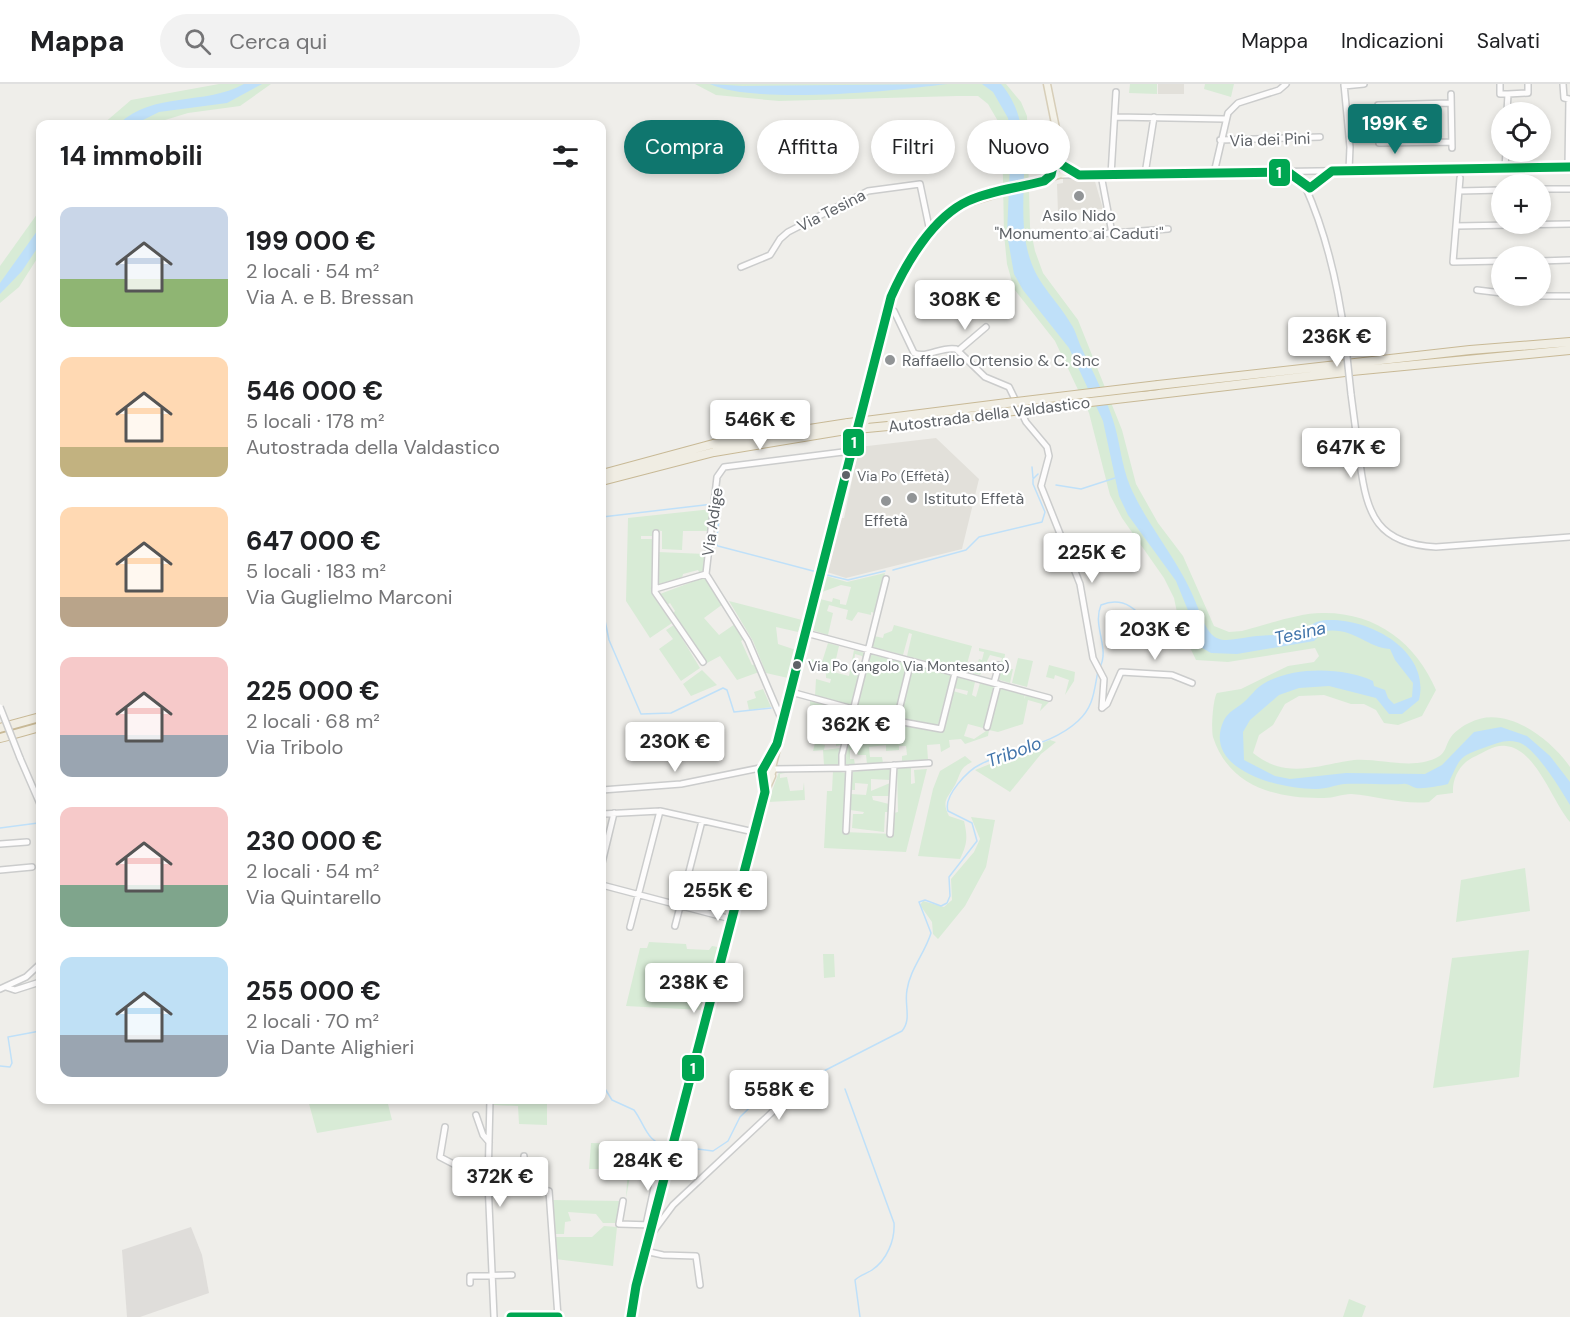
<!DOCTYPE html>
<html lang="it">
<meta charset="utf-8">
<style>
:root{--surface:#fff;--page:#f2f2f2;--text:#202124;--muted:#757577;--line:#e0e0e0;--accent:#0f766e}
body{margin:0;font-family:"DM Sans",sans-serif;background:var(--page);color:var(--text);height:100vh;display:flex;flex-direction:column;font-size:22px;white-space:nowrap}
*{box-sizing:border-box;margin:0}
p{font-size:20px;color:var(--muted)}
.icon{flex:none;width:33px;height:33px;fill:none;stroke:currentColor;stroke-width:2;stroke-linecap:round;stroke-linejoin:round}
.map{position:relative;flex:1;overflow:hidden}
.sheet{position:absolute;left:36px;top:36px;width:570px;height:984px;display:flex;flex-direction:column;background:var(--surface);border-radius:12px;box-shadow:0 3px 9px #0003}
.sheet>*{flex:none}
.hud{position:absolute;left:624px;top:36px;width:570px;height:54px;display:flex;gap:12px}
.controls{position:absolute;left:1491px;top:18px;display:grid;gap:12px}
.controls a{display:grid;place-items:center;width:60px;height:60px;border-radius:50%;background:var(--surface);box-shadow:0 3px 9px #0003;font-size:30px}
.price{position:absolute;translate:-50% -51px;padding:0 14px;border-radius:6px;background:#fff;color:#222;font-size:20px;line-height:39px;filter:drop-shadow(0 2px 3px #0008)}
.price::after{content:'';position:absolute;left:50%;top:36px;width:18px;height:14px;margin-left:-9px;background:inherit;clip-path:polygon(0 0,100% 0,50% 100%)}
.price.on{background:var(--accent);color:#fff}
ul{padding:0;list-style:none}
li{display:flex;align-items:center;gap:18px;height:150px;padding:0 24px}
li span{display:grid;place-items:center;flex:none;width:168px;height:120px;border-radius:12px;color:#555}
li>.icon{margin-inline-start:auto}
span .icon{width:72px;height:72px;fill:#fffc;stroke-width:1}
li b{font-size:26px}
h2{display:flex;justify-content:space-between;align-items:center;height:72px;padding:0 24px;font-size:26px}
.pill{padding:0 21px;border-radius:27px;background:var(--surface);box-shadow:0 3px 9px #0003;font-size:21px;line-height:54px}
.pill.on{background:var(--accent);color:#fff}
header{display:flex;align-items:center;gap:36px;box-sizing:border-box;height:84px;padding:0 30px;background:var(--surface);border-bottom:2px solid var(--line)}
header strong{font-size:28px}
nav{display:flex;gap:33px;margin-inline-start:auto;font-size:21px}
.search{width:420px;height:54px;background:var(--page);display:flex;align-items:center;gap:15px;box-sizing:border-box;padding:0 21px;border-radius:33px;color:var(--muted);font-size:22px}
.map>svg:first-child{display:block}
.industrial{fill:#dfddda}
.education{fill:#e2e0da}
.green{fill:#d8ebd6}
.water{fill:#bfe0f9}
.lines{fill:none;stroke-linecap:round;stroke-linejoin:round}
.stream{stroke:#bfe0f9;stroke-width:1.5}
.minor-casing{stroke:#cbcccc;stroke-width:8}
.major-casing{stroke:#d7ceb8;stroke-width:9}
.highway-casing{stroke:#c8b996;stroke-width:10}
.minor{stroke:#fdfcfc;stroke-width:5}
.major{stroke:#f4f2e9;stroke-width:6}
.highway{stroke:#f0ede3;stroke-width:8}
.minor-bridge-casing{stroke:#cbcccc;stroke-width:8;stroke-linecap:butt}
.highway-bridge-casing{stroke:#c8b996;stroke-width:10;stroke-linecap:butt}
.minor-bridge{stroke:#fdfcfc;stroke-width:5}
.highway-bridge{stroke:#f0ede3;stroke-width:8}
.bus-1-casing{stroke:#fff;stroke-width:14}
.bus-1{stroke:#00a651;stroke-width:9}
.poi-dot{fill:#919496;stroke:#fff;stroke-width:2}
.bus-dot{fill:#5f6368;stroke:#fff;stroke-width:2}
.labels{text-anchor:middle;stroke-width:4.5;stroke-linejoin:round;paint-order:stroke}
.bus-label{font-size:14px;fill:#5f6368;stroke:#fff;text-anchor:start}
.street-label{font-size:16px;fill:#5f6368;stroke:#fff}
.poi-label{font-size:16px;fill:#5f6368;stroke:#fff}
.water-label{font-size:18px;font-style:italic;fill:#4174aa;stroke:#fff}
.line-badge{stroke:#fff;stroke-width:2}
.badge-label{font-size:16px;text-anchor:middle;font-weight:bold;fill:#fff}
</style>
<header>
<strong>Mappa</strong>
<div class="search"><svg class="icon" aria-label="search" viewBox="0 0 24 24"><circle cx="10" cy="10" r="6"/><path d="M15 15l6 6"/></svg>Cerca qui</div>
<nav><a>Mappa</a><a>Indicazioni</a><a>Salvati</a></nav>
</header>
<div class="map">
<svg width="1570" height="1233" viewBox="0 0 1570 1233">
<rect width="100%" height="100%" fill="#efeeea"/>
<path class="industrial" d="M191,1143L202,1171L209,1209L140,1233H127L122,1166Z"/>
<path class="education" d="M1158,0H1184V10H1158Z
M1094,94L1103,125L1065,126L1058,129L1057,100L1063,99V95Z
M936,354L979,395L962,465L846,494L827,488L841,434H844L859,363Z"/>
<path class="green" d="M219,0H271L240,22L188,29L152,40H103L131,16Z
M695,0H1006L1021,18L1027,32L1030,143L1035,167L1043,189L1078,236L1122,346L1136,400L1158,439L1183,472L1214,542L1229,548L1242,547C1266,541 1298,529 1322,529C1376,528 1416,559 1436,606L1422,632L1398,641L1384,639L1376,626L1364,620H1351L1324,611L1299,612L1285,620L1273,641L1259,651L1253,669C1263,677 1273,682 1286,684C1309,687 1331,679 1354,676C1380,674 1411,686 1436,674C1447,669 1445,661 1451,653C1454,648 1464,641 1469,639C1505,619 1551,655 1570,683V738C1552,717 1536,665 1506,662C1496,660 1484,668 1476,672C1461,678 1452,693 1453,709L1437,711L1429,718C1404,721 1377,712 1351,710C1342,710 1334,714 1324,714C1277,715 1229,703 1213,653C1211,646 1213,614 1217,609L1241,605L1288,582L1314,578L1319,572L1315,564L1228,578L1196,576L1180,543L1174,514L1164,494L1122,434L1110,411L1089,329L1055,257L1014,205L1007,180L1004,150L1002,44L988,20L978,12H957L779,17L716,11Z
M1130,0H1157V10L1129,9Z
M1205,0H1234L1231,13L1204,5Z
M40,126V170L19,203L0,219V182Z
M712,425L708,447H683L682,466L662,465V447L654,446L653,452H641V455H653L652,510L672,539L650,554L626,517L628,434Z
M658,468L705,470L703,487L699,488L698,486L683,490L682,494L659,500Z
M885,489L875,529L871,528V531L858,528L852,537L846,535L848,526L829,521L827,527L833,529L828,551L812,546L820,515L832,518L833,514L840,516V520L846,521L851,503L841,501L822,508L826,492L847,498Z
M705,493L723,520L704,534L719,551L735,540L744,555L741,557L752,581L756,580L759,588L737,596L720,572L707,579L673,529L675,527L670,519L667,521L660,510Z
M729,517L802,536L798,548L776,543L778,560L796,566L788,594L766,589L753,557Z
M674,541L700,584L681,597L659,565L673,555L666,546Z
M894,541L972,562L965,587L907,572L912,550L909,549L903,571L872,563L874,552L883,554L884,550L892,547Z
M828,559L839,562L833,588L849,592L854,566L865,569L863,575L862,572L855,570L853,589H860L851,621L815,612L816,595L830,599L831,595L826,594V581L813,578L812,583L808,582L810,575L822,578Z
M979,564L1005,570L1003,587L1009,589L1011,585H1013L1010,599L996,595L1002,574L990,571L980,591L967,588L969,579L977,581L979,575L982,576L984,568L979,567Z
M870,570L908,580L895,632L856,622Z
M1018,574L1033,577L1027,603L1012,599Z
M914,581L951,591L938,641L900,634Z
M1049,581L1075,588L1074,597L1065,611L1069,596L1055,591L1054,595L1046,593Z
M702,586L717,601L691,612L683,600Z
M957,593L975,598L972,611L976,613L980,599L994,602L983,644L968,640L964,652L974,655L989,645L1000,604L1025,610L1024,615L1026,611L1049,618L1040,627L1042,620L1028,616L1023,640L998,648L989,646L988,652L965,660L961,655L949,656L950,663L941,668L940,660L927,661L928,676L902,677V672L907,671L906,662H899V666L886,667V661L869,663L870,673H882L883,679L867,680L866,671H858L857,665L850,666V675H854L855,681H845V672L855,628L893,639L890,650L895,652L898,640L943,648L953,607L967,611L968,607L954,604Z
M763,605L771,623L749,626L747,617L756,614L754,608Z
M810,617L850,627L847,640L822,634L821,638L811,636Z
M818,647L844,649L841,661L836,662V654L822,651L821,660L825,661L824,666L840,664L839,682L824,681L823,666L813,667Z
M1050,656L1056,658L1041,670L1010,708L975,686Z
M965,672L972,678C959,684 961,690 955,701C948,714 941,716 949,732L964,737C968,754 967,760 960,775L918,772L933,705L940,687Z
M911,682V700L915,699L914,686L927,685L906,768L824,764L827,707H832L833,687L847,689L844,748L893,750L894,729L898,728L897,683Z
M889,683L891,686V696L871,695V707L890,699V712H872L873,716L889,720V728H885L884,748L852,744L853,730H863L864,728L850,726L851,710L866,711L868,700L855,699V706H851L853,688Z
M795,687L780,690V694L787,693L790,707L803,706L804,698L805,716L768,718L779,688Z
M971,733L995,736L986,783L965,822L938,855L933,850L932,838L920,821L923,817L944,823L952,816L951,795L974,768L980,755Z
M1525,784L1530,827L1456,838L1461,796Z
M649,858L686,860L687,865L709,866L712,862L718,863L702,926L626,922L640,864H647Z
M1529,866L1519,993L1433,1004L1452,874Z
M823,870H834L835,893L824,894Z
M308,1016H387L392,1036L317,1049Z
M494,1016H547V1041L519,1040L518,1022L494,1021Z
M591,1059L636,1060L626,1114L628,1083L624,1084L623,1089H613L610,1085H589Z
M551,1116L622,1117L617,1139H603L596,1130L568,1128L571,1137L565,1138L564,1150H553Z
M604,1142L617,1143L613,1182L555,1175L554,1153H592Z
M1349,1215L1366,1222L1362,1233H1343Z"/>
<path class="water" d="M244,0H262L227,19L159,28L135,40H119C153,7 204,22 244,0Z
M710,0L742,2L947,0C894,7 755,21 710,0Z
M982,0H1001C1043,49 1011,118 1030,175C1038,201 1058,217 1071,240C1076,247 1078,257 1082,265C1093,288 1105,311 1113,336C1120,357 1121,380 1130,402C1149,445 1181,478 1198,524C1213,566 1222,556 1257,552C1272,551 1287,551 1302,546C1310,542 1317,536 1327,536C1370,534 1431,567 1419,616L1402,630H1389L1376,614L1329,602L1299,604L1279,611L1250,636L1243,648L1244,676L1275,692L1290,695L1346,689L1425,690L1442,681L1474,648L1501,643L1527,652L1550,672L1570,698V721C1561,706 1534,661 1517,658C1505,655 1496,660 1486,663C1458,673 1461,673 1448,700C1439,702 1425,705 1416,704C1412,703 1407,699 1403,700C1384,701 1364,699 1344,700C1335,701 1326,705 1317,705C1284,706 1200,687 1224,636C1228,628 1237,624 1244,618C1251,612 1255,605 1263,600C1292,582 1344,583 1373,597L1374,602L1385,606L1388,614L1394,620L1412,613L1413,599L1395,576L1390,565C1365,563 1355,543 1324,547L1314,557L1237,570L1211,569L1197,561L1194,556L1196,546L1176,497L1128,431L1119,412L1103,337L1069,264L1023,206L1014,190L1007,150L1011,57L1008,34L993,8Z
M40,143V160L22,187L0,210V199Z"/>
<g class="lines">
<path class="stream" d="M1032,383L1033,394
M1056,401L1081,405L1115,394
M718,419L721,421L716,460L718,462L817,488L803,545
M602,433L713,420
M893,486L966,466L979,453L1042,438L1045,428L1033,400V395L1038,390
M827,491L848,496L885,487
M602,522L609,556L641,630L671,629L723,604L727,606L734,628L771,624
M1100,583C1110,564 1092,542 1101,521C1149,501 1154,587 1198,559
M793,585L800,557
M0,744L38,739
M0,982L10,983L12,979L8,953L40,947
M602,1000L612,1016L634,1026C646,1042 646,1059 669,1062
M845,1005L894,1139C895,1156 887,1176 872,1186C866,1190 860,1191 855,1196L860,1233
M674,1062L713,1067L728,1057L740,1033L780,994L816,991L902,947C912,935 904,921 907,906C910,885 925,869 931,849L919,818L925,816L941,822L947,819L950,812L949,793L977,757L972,739L948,727C943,712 968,686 981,680C1013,664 1051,662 1078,637C1094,623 1094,606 1098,587"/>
<g class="minor-casing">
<path id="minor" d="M1344,0L1350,63L1349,86
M1500,0V10H1508L1507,28
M1563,0L1564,14L1569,15L1568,83
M1344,2L1364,0
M1451,10L1452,64
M1508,10L1528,9V0
M1115,33L1225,35
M1348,43H1379V59L1451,58
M1379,43L1378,21L1451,19
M1220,56L1320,53
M1505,84L1506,68
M1214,89L1228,29L1238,19L1279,6L1286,0
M1289,89L1305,102L1312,104L1331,87
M1145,90L1154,33
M1062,91L1570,83
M1101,91L1112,149
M1111,91L1116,8
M1460,94L1453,178L1502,177
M1305,102C1327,151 1338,201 1345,254
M1540,105H1570
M1459,107L1502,106
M1456,142L1570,140
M1085,151L1168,145
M1540,177L1570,176
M741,183L770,171L780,155L788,148L868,107L920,100L929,143L934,148
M1477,206L1502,209
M1516,212H1570
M888,223L894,227L914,269C927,275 941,262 956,265L985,293L1009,303L1026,338L1047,363L1049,372L1041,402L1080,500L1093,574L1104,595L1102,624
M959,266L986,243
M1351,310C1354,333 1357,356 1360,379C1367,432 1378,460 1436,463L1570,453
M656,449L655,508L703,578
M655,505L706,490
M806,549L1049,614
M994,599L999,581
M791,608L897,637L941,645L955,589
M1102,624L1107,620L1121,588L1172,591L1192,599
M783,639L748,557L706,490L717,393L724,383L851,367
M987,643L998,600
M893,651L911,577
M20,674L40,720
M842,684V671L886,495
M773,685L849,684L929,679
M602,706L681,700L765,683
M602,730L660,727L754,748
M846,747L849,684
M890,750L894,681
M0,760L27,758
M602,779L614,729
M0,786L32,783
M602,801L731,835
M675,842L702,737
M630,843L660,727
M6,903L15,906L40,898
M0,905L26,893L40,880
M490,1016L488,1098L494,1233
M476,1031L483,1051L489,1058
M445,1043L440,1073L488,1098L549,1107L558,1233H511
M524,1072L525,1104
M623,1117L619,1140L652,1141
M646,1141L657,1090
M650,1152L673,1121L784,1017
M645,1167L663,1171L696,1172L700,1201
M470,1199V1192L512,1191"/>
</g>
<g class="major-casing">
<path id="major" d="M1048,95L1061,68
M766,683L773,686L770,693H765L762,688L772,672
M772,684L895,203C910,173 934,141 961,121L1065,89L1047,0
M631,1233L636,1202L765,708L772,692"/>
</g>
<g class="highway-casing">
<path id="highway" d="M1352,287L1570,266
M1158,301L1470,266L1570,258
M1142,312L1345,288
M865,337L1007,319
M888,342L1005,328
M602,390L713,360L848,339
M602,397L714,368L846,346
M0,644L40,633
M15,650L40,643
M0,654L8,652"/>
</g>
<use href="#minor" class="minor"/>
<use href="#major" class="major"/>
<use href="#highway" class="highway"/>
<g class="minor-bridge-casing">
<path id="minor-bridge" d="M1345,254L1351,310
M0,623L20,674"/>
</g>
<g class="highway-bridge-casing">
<path id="highway-bridge" d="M1007,319L1158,301
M1005,328L1142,312
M848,339L865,337
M846,346L888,342"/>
</g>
<use href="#minor-bridge" class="minor-bridge"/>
<use href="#highway-bridge" class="highway-bridge"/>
<g class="bus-1-casing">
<path id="bus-1" d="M511,1233H558
M631,1233L636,1202L765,708L762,687L777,660L891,213C906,179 933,133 968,117C991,106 1019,104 1044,97L1051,91L1053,82L1059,79L1079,91L1288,88L1310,104L1332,87L1570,83"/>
</g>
<use href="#bus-1" class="bus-1"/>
</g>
<g class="poi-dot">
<circle cx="1079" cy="112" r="6"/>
<circle cx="890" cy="276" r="6"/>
<circle cx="912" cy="414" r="6"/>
<circle cx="886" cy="417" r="6"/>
</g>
<g class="bus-dot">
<circle cx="846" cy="391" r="5"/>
<circle cx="797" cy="581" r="5"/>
</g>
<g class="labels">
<g class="bus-label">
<text x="857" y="397">Via Po (Effetà)</text>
<text x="808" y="587">Via Po (angolo Via Montesanto)</text>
</g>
<g class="street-label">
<text transform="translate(1270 55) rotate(-2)" y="6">Via dei Pini</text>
<text transform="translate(831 126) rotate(-27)" y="6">Via Tesina</text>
<text transform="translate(989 330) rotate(-7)" y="6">Autostrada della Valdastico</text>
<text transform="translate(712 438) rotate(-82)" y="6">Via Adige</text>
</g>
<g class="poi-label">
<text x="1079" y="137">Asilo Nido<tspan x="1079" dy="18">"Monumento ai Caduti"</tspan></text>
<text x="902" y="282" text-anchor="start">Raffaello Ortensio &amp; C. Snc</text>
<text x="924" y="420" text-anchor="start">Istituto Effetà</text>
<text x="886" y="442">Effetà</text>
</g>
<g class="water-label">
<text transform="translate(1300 549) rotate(-13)" y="6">Tesina</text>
<text transform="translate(1014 668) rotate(-20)" y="6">Tribolo</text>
</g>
</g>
<g class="line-badge">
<rect x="1268" y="74" width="23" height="29" rx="6" fill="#00a651"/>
<rect x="842" y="344" width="23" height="29" rx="6" fill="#00a651"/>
<rect x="681" y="970" width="24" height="28" rx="6" fill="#00a651"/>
</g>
<g class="badge-label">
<text x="1279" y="94">1</text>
<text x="854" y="364">1</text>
<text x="693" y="990">1</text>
</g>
</svg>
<div class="controls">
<a><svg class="icon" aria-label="locate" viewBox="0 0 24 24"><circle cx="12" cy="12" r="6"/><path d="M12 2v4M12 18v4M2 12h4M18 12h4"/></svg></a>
<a>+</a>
<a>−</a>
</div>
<b class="price on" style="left:1395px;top:71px">199K €</b>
<b class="price" style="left:965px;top:247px">308K €</b>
<b class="price" style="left:1337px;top:284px">236K €</b>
<b class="price" style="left:760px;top:367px">546K €</b>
<b class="price" style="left:1351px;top:395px">647K €</b>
<b class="price" style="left:1092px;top:500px">225K €</b>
<b class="price" style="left:1155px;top:577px">203K €</b>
<b class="price" style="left:856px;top:672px">362K €</b>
<b class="price" style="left:675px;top:689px">230K €</b>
<b class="price" style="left:718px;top:838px">255K €</b>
<b class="price" style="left:694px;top:930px">238K €</b>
<b class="price" style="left:779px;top:1037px">558K €</b>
<b class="price" style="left:648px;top:1108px">284K €</b>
<b class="price" style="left:500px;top:1124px">372K €</b>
<div class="hud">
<a class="pill on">Compra</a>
<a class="pill">Affitta</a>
<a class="pill">Filtri</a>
<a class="pill">Nuovo</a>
</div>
<section class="sheet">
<h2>14 immobili<svg class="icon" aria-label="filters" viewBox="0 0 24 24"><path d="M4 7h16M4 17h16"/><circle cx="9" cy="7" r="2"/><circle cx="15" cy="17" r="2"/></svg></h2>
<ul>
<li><span style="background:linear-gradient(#c9d6e8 60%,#8fb573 0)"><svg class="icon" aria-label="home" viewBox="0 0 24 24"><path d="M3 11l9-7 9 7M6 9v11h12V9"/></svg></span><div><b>199 000 €</b><p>2 locali · 54 m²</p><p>Via A. e B. Bressan</p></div></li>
<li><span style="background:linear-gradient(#ffd9b3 75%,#c2b280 0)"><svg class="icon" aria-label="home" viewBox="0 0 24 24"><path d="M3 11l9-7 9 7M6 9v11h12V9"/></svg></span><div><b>546 000 €</b><p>5 locali · 178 m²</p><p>Autostrada della Valdastico</p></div></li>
<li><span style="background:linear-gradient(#ffd9b3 75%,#b9a48a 0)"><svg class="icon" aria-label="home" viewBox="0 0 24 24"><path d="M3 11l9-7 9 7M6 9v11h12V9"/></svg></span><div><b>647 000 €</b><p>5 locali · 183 m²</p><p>Via Guglielmo Marconi</p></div></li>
<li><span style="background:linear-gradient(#f6c9c9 65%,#9aa5b1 0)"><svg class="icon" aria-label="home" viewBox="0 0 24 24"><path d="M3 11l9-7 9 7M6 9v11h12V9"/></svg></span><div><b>225 000 €</b><p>2 locali · 68 m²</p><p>Via Tribolo</p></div></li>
<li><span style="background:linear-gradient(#f6c9c9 65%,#7fa58c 0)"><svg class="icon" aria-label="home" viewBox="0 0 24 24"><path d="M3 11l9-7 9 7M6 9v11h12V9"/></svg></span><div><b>230 000 €</b><p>2 locali · 54 m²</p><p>Via Quintarello</p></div></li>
<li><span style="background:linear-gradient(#bfe0f5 65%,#9aa5b1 0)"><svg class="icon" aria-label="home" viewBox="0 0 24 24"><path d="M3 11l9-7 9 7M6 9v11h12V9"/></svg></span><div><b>255 000 €</b><p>2 locali · 70 m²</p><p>Via Dante Alighieri</p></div></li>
</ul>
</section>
</div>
